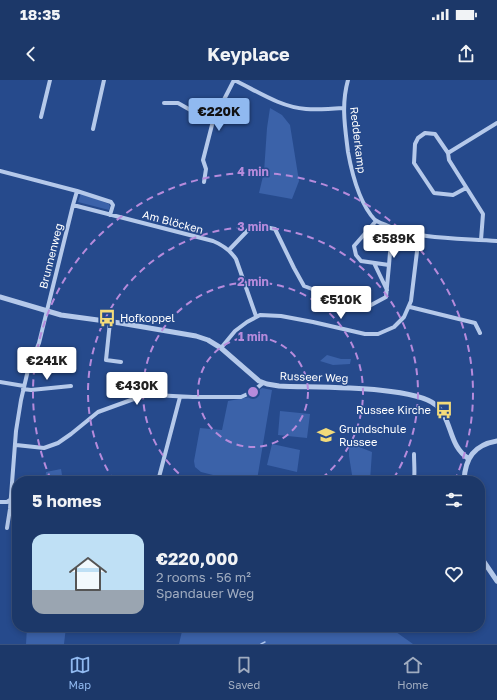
<!DOCTYPE html>
<meta charset="utf-8">
<style>
:root{--surface:#1c3869;--page:#294371;--text:#f1f3f6;--muted:#a0acc0;--line:#3a527d;--accent:#90b9f0}
body{margin:0;font-family:"Golos Text",sans-serif;background:var(--page);color:var(--text);height:100vh;display:flex;flex-direction:column;font-size:15px;white-space:nowrap}
*{box-sizing:border-box;margin:0}
p{font-size:13px;color:var(--muted)}
.icon{flex:none;width:22px;height:22px;fill:none;stroke:currentColor;stroke-width:2;stroke-linecap:round;stroke-linejoin:round}
.map{position:relative;flex:1;overflow:hidden}
.sheet{position:absolute;left:12px;top:396px;width:473px;height:156px;display:flex;flex-direction:column;background:var(--surface);border-radius:16px;box-shadow:0 2px 6px #0003,0 0 0 1px var(--line)}
.sheet>*{flex:none}
.price{position:absolute;translate:-50% -34px;padding:0 9px;border-radius:4px;background:#fff;color:#222;font-size:13px;line-height:26px;filter:drop-shadow(0 1px 2px #0008)}
.price::after{content:'';position:absolute;left:50%;top:24px;width:12px;height:9px;margin-left:-6px;background:inherit;clip-path:polygon(0 0,100% 0,50% 100%)}
.price.on{background:var(--accent);color:#111}
ul{padding:0;list-style:none}
li{display:flex;align-items:center;gap:12px;height:100px;padding:0 20px}
li span{display:grid;place-items:center;flex:none;width:112px;height:80px;border-radius:12px;color:#555}
li>.icon{margin-inline-start:auto}
span .icon{width:48px;height:48px;fill:#fffc;stroke-width:1}
li b{font-size:17px}
h2{display:flex;justify-content:space-between;align-items:center;height:48px;padding:0 20px;font-size:17px}
.status{display:flex;justify-content:space-between;align-items:center;height:28px;padding:0 20px;background:var(--surface);direction:ltr}
.status svg{height:11px;fill:currentColor}
header{display:flex;justify-content:space-between;align-items:center;height:52px;padding:0 20px;background:var(--surface);font-size:18px;font-weight:700}
.menu{display:flex;justify-content:space-around;align-items:center;height:56px;border-top:1px solid var(--line);background:var(--surface);font-size:11px;color:var(--muted)}
.menu a{display:grid;justify-items:center;gap:2px}
.menu .on{color:var(--accent)}
.map>svg:first-child{display:block}
.green{fill:#3b62a9}
.lines{fill:none;stroke-linecap:round;stroke-linejoin:round}
.stream{stroke:#aac2eb;stroke-width:1.5}
.minor{stroke:#b5c9ea;stroke-width:4}
.tertiary{stroke:#b5c9ea;stroke-width:5}
.ring{fill:none;stroke:#b68bdc;stroke-width:2;stroke-dasharray:7 5}
.labels{text-anchor:middle;stroke-width:3;stroke-linejoin:round;paint-order:stroke}
.street-label{font-size:11px;fill:#fff;stroke:#264a8c}
.poi-label{font-size:11px;fill:#fff;stroke:#264a8c;text-anchor:start}
.centre{fill:#b68bdc;stroke:#264a8c;stroke-width:2}
.ring-label{font-size:12px;text-anchor:middle;font-weight:bold;fill:#b68bdc;stroke:#264a8c;stroke-width:3;stroke-linejoin:round;paint-order:stroke}
</style>
<div class="status"><b>18:35</b><svg viewBox="0 0 49 12"><path d="M0 12V9h3v3zM5 12V6h3v6zM10 12V3h3v9zM15 12V0h3v12zM26 1h20v11H26zM47 4h2v5h-2z"/></svg></div>
<header><svg class="icon" aria-label="back" viewBox="0 0 24 24"><path d="M15 5l-7 7 7 7"/></svg>Keyplace<svg class="icon" aria-label="share" viewBox="0 0 24 24"><path d="M12 15V3M7 8l5-5 5 5M5 13v7h14v-7"/></svg></header>
<div class="map">
<svg width="497" height="564" viewBox="0 0 497 564">
<rect width="100%" height="100%" fill="#264a8c"/>
<path class="green" d="M270,28L282,35L290,45L299,101L292,119L259,113L264,92L267,48Z
M81,113L109,124L110,126L109,130L78,122Z
M327,275L341,279H351L350,284L333,285L320,281Z
M262,308L272,310L257,400L262,401H212L213,395L201,392L195,387L194,381L200,348L222,350L228,321L250,317Z
M280,331L310,334L307,358L278,355Z
M349,363L372,372L370,401H353L349,376Z
M272,364L300,370L297,392L267,385Z
M61,389L63,401H45L46,392Z
M27,547H66L64,564H26Z
M183,547H389L413,564H179Z"/>
<g class="lines">
<path class="stream" d="M261,564L265,562"/>
<path class="minor" d="M234,0C257,11 280,27 306,29C318,30 331,29 343,28
M348,0C341,25 345,47 348,72C352,94 359,123 375,140C378,142 382,144 386,145C418,160 461,158 497,161
M164,23H178L208,40L213,41
M41,37L50,0
M93,49L104,0
M448,73L435,54L425,53L418,58L415,64L414,83L434,113L453,115L466,108
M0,91L77,111L73,125L213,161C223,165 230,170 236,179L256,236
M204,102L206,89L203,80L213,41L234,0
M77,111L111,122L113,125L110,135
M481,160L483,134L449,80L448,73L497,43
M229,170L250,148L255,145L275,149L294,188L304,206L320,212L351,219
M374,183L387,210
M389,185L391,160
M371,225L386,217L389,185L361,181L356,175L354,166L376,141
M410,227L475,243L480,253
M110,242L106,280L121,282
M221,268L235,251L247,242L260,235L281,236L313,242L365,254H378L394,247L404,237L411,221L419,155
M0,302L24,306
M23,309L31,310L71,306
M16,365L44,368L58,363L71,354L98,332L142,316L153,315L193,317H241L252,312L263,303
M158,401L180,317
M414,401C415,392 414,383 414,374
M0,422H7L10,420
M7,448L10,429L16,351L21,320L28,290L39,263L73,125"/>
<path class="tertiary" d="M0,217L61,235L120,243L196,256L208,260L221,268L259,301L267,304L279,306C313,308 412,305 436,325C453,340 448,366 469,379
M464,401C465,378 474,365 497,361
M480,476L497,501"/>
</g>
<g class="ring">
<circle cx="253" cy="312" r="55"/>
<path d="M188 401A110 110 0 1 1 318 401"/>
<path d="M114 401A165 165 0 1 1 392 401"/>
<path d="M51 400A220 220 0 1 1 455 400"/>
</g>
<defs>
<g id="bus-bare" transform="scale(1.38)"><path d="M-5-6H5V4H4V6H2V4H-2V6H-4V4H-5ZM-3.5-4V0h7V-4ZM-3.5 1.2v1.5H-2V1.2ZM2 1.2v1.5H3.5V1.2Z" fill="#f3db7a" stroke="#264a8c" stroke-width="2.5" paint-order="stroke"/></g>
<g id="school-bare" transform="scale(1.38)"><path d="M0-5L7-2L0 1L-7-2ZM-4 1L0 2.5L4 1V4Q0 6-4 4Z" fill="#f3db7a" stroke="#264a8c" stroke-width="2.5" paint-order="stroke"/></g>
</defs>
<g fill-rule="evenodd">
<use href="#bus-bare" x="107" y="238"/>
<use href="#bus-bare" x="444" y="330"/>
<use href="#school-bare" x="326" y="355"/>
</g>
<g class="labels">
<g class="street-label">
<text transform="translate(358 60) rotate(83)" y="4">Redderkamp</text>
<text transform="translate(173 142) rotate(15)" y="4">Am Blöcken</text>
<text transform="translate(51 176) rotate(-76)" y="4">Brunnenweg</text>
<text transform="translate(314 297) rotate(2)" y="4">Russeer Weg</text>
</g>
<g class="poi-label">
<text x="120" y="242">Hofkoppel</text>
<text x="431" y="334" text-anchor="end">Russee Kirche</text>
<text x="339" y="353">Grundschule<tspan x="339" dy="13">Russee</tspan></text>
</g>
</g>
<circle cx="253" cy="312" r="6" class="centre"/>
<g class="ring-label">
<text x="253" y="96">4 min</text>
<text x="253" y="151">3 min</text>
<text x="253" y="206">2 min</text>
<text x="253" y="261">1 min</text>
</g>
</svg>
<b class="price on" style="left:219px;top:52px">€220K</b>
<b class="price" style="left:394px;top:179px">€589K</b>
<b class="price" style="left:341px;top:240px">€510K</b>
<b class="price" style="left:47px;top:301px">€241K</b>
<b class="price" style="left:137px;top:326px">€430K</b>
<section class="sheet">
<h2>5 homes<svg class="icon" aria-label="filters" viewBox="0 0 24 24"><path d="M4 7h16M4 17h16"/><circle cx="9" cy="7" r="2"/><circle cx="15" cy="17" r="2"/></svg></h2>
<ul>
<li><span style="background:linear-gradient(#bfe0f5 70%,#9aa5b1 0)"><svg class="icon" aria-label="home" viewBox="0 0 24 24"><path d="M3 11l9-7 9 7M6 9v11h12V9"/></svg></span><div><b>€220,000</b><p>2 rooms · 56 m²</p><p>Spandauer Weg</p></div><svg class="icon" aria-label="heart" viewBox="0 0 24 24"><path d="M12 20l-8-8c-3-5 5-10 8-4 3-6 11-1 8 4z"/></svg></li>
</ul>
</section>
</div>
<nav class="menu">
<a class="on"><svg class="icon" aria-label="map" viewBox="0 0 24 24"><path d="M3 6l6-2 6 2 6-2v14l-6 2-6-2-6 2zM9 4v14M15 6v14"/></svg>Map</a>
<a><svg class="icon" aria-label="saved" viewBox="0 0 24 24"><path d="M7 4h10v16l-5-4-5 4z"/></svg>Saved</a>
<a><svg class="icon" aria-label="home" viewBox="0 0 24 24"><path d="M3 11l9-7 9 7M6 9v11h12V9"/></svg>Home</a>
</nav>
